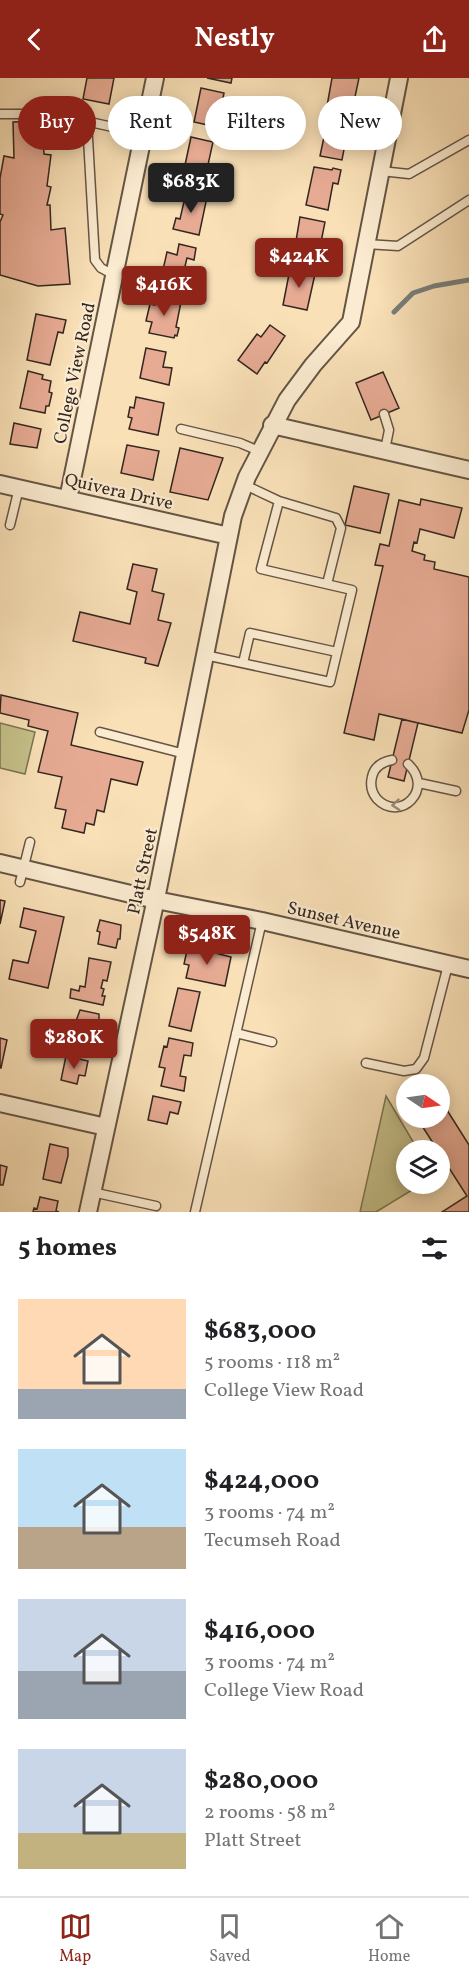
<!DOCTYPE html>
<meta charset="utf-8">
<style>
:root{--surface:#fff;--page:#f6f6f6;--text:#202124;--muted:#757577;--line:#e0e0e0;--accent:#8f2418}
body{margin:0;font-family:Vollkorn,serif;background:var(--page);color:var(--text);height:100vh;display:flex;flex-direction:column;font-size:22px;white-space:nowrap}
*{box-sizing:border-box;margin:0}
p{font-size:20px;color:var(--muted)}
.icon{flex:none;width:33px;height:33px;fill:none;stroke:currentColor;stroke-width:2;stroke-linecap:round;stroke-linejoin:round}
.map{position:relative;height:1134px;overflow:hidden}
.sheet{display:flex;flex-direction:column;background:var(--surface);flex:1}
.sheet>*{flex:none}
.guide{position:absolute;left:18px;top:18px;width:434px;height:54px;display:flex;gap:12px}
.needle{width:39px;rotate:103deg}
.controls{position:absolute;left:396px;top:996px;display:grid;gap:12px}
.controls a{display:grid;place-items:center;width:54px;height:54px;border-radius:50%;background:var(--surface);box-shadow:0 3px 15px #0003;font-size:30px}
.price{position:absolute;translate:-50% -51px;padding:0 14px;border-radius:6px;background:var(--accent);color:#fff;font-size:20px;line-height:39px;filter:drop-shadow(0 2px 3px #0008)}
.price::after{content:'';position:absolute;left:50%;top:36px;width:18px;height:14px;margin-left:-9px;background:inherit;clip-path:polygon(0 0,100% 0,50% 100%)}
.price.active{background:#222;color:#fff}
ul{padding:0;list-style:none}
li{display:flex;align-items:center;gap:18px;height:150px;padding:0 18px}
li span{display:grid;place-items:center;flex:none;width:168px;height:120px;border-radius:0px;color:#555}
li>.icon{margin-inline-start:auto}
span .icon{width:72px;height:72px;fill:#fffc;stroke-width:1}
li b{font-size:26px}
h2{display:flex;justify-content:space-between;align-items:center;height:72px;padding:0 18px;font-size:26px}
.pill{padding:0 21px;border-radius:27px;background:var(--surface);box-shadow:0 3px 15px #0003;font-size:21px;line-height:54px}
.pill.active{background:var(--accent);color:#fff}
header{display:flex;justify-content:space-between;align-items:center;height:78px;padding:0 18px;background:var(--accent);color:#fff;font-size:27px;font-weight:700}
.menu{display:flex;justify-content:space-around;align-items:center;height:84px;border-top:2px solid var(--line);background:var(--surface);font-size:16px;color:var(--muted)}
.menu a{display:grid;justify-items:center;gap:3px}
.menu .active{color:var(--accent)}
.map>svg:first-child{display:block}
.green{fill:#c5c089;stroke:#7c7454;stroke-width:1.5}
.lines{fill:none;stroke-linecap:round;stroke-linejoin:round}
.stream{stroke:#777f7b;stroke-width:5}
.building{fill:#e7ab94;stroke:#34271f;stroke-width:1.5}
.lane-casing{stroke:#655545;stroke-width:11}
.street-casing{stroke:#655545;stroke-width:20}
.lane{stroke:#fbebd0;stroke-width:8}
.street{stroke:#fbebd0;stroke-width:16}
.oneway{stroke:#988978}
.labels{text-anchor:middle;stroke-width:4.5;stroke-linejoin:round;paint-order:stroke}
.street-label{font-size:18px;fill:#34271f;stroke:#fbebd0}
</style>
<header><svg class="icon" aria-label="back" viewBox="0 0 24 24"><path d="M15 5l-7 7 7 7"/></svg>Nestly<svg class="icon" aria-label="share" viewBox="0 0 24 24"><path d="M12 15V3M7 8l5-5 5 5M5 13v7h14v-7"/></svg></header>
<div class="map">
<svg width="469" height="1134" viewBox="0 0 469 1134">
<rect width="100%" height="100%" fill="#f9e0b7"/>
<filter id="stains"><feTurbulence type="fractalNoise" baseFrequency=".00333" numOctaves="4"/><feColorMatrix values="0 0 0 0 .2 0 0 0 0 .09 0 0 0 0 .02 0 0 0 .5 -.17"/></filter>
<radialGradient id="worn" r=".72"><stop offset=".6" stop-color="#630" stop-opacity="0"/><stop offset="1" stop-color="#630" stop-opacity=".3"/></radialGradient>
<path class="green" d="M0,645L35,654L25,696L0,690Z
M386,1018L418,1072H406V1106H422L376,1134H360Z"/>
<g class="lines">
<path class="stream" d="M394,234L413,215L434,208L469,202"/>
</g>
<path class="building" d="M87,0H114L109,26L83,21Z
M207,0H232L231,5Z
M332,0H359L352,33L327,28Z
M201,10L224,15L217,49L194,44Z
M328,40L349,45L342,82L320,78Z
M42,43L44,76L51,77L47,108L51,109L47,127H50L51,152L65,150L70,206L38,208L0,197V144L3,137L0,136V100L4,78L14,80L13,44Z
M191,59L213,64L204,105L182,101Z
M314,89L332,92L333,90L341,92L338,106L333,105L328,132L306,127Z
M186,115L207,119L199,157L173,151L176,140L180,141Z
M300,139L325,144L318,179L294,175Z
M179,166L196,170L194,182L187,180L180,209L160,205L167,174L177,177Z
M290,191L315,196L307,232L283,227Z
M156,219L181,224L176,249L179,250L177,258L175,257L174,260L149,255L152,244L146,243L150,226L155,227Z
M36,236L66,242L63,255L58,254L50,287L27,282Z
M270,247L285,258L267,285L265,284L257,296L238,282L257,256L261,259Z
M146,270L166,274L163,289L172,290L169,307L140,300Z
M28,293L43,297L42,301L51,303L49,314L52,315L49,328H46L45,335L20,330Z
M383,294L399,330L371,342L356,305Z
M136,319L164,325L158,357L129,351L132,340L128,339L130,329L134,330Z
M14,345L41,351L37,370L10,366Z
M127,367L159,373L153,402L121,395Z
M180,370L223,380L208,422L170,414Z
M354,408L389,416L380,455L345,447Z
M421,421L462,430L454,460L420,451L417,465L414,464L412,473L425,477L424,482L435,484L434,491L469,499V632L462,655L379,636L374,662L344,655L383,488L375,487L380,466L389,468L399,422L420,427Z
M133,486L157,491L152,513L164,516L158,542L171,545L158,588L145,585L146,580L73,563L80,534L130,546L137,514L127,511Z
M1,617L78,635L71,667L143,684L137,707L111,701L104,734L97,732L94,747L86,745L84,755L62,750L66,732L55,730L62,699L38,694L48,653L28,648L29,642L0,635Z
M402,641L418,645L404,703L388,699Z
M0,822L5,823L0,846Z
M24,830L64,839L48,910L9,901L13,882L28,885L36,853L20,849Z
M100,842L121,847L120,861H118L116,870L98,866L100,854L97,853Z
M188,868L231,879L225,908L186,900L189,887L184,886Z
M89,880L111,884L107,903L103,902L101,910L104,911L102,918H105L103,927L70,920L71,911L79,913L80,908L85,909Z
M178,910L200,914L191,953L169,948Z
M80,932L99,936V944H97L93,959L72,954Z
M0,960L7,962L1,990H0Z
M169,960L193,965L191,978L184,977L180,998L186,999L184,1013L161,1008L165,990L159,989L164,968L167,969Z
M66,978L88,983L85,998L79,997L77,1006L61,1002Z
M153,1018L181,1024L178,1036L170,1034L167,1046L148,1042Z
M440,1021L469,1067V1134H442L467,1118L417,1040H440Z
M50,1066L68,1070V1078L61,1105L43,1101Z
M0,1087L7,1089L3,1107H0Z
M40,1119L58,1123L56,1133L59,1134H33L34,1130L37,1131Z"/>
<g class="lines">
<g class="lane-casing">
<path id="lane" d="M0,36H54L144,56
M87,43L95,182L101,190L114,197
M381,93L409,96L469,62
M366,166L398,168L469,122
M384,336L389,352L385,372
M181,351L240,365L259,373
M245,407L279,423L336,440L341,450L327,506
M10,447L19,410
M205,577L330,604L352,512L261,491L279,423
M243,585L250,555L337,574
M100,654L185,676
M392,682C382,684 374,689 372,699C370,707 372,715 377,721C400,745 435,711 408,686
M419,705L456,713
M20,804L30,764
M236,955L272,964
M366,985L404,993L416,991L424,980L448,887
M92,1114L156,1128
M195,1134L262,843"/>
</g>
<g class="street-casing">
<path id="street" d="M272,347L469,392
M0,406L229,458
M68,421L155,0
M0,785L156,822L262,843L469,891
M0,1025L106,1049
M88,1134L157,816L233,438L247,399L287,322L313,287L351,244L399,0"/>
</g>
<use href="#lane" class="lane"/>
<use href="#street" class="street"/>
</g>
<defs><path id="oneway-chevron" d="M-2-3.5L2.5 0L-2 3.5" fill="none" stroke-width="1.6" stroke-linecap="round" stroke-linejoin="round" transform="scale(1.5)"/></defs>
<use class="oneway" href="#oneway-chevron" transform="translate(396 727) rotate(175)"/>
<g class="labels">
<g class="street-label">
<text transform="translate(74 295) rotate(-78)" y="6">College View Road</text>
<text transform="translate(119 413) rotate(13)" y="6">Quivera Drive</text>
<text transform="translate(142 793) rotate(-78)" y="6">Platt Street</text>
<text transform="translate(344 842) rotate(13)" y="6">Sunset Avenue</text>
</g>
</g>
<rect width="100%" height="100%" filter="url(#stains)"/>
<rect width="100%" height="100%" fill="url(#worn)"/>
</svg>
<div class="controls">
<a><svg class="needle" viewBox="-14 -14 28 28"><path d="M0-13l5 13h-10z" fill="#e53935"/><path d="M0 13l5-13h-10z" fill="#757577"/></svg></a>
<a><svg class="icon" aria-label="layers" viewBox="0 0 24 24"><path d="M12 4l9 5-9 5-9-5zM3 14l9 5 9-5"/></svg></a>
</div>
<b class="price active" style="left:191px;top:136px">$683K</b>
<b class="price" style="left:299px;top:211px">$424K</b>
<b class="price" style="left:164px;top:239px">$416K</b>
<b class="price" style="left:207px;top:888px">$548K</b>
<b class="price" style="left:74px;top:992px">$280K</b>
<div class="guide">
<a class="pill active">Buy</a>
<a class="pill">Rent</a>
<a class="pill">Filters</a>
<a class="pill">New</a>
</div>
</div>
<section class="sheet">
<h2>5 homes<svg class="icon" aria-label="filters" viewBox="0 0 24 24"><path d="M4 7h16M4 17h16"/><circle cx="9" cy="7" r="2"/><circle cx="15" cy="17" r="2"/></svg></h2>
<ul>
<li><span style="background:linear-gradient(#ffd9b3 75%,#9aa5b1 0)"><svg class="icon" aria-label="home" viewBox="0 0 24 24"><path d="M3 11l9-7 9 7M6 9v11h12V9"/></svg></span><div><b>$683,000</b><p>5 rooms · 118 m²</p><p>College View Road</p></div></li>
<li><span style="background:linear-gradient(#bfe0f5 65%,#b9a48a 0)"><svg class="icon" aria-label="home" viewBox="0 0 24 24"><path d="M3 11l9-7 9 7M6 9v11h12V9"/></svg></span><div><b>$424,000</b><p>3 rooms · 74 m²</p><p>Tecumseh Road</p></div></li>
<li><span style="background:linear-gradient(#c9d6e8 60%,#9aa5b1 0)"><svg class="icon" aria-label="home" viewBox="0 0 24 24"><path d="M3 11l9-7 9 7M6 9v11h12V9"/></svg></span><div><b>$416,000</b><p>3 rooms · 74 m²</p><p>College View Road</p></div></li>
<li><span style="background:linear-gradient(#c9d6e8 70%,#c2b280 0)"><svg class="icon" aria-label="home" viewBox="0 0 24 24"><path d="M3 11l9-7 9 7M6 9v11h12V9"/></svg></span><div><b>$280,000</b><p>2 rooms · 58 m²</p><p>Platt Street</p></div></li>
</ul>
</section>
<nav class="menu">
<a class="active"><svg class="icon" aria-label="map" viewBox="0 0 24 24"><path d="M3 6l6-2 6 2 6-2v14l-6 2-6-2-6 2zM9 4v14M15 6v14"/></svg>Map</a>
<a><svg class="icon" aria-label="saved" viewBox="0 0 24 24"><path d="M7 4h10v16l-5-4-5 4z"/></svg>Saved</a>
<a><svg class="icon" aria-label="home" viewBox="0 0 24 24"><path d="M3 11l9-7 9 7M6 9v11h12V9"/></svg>Home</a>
</nav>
